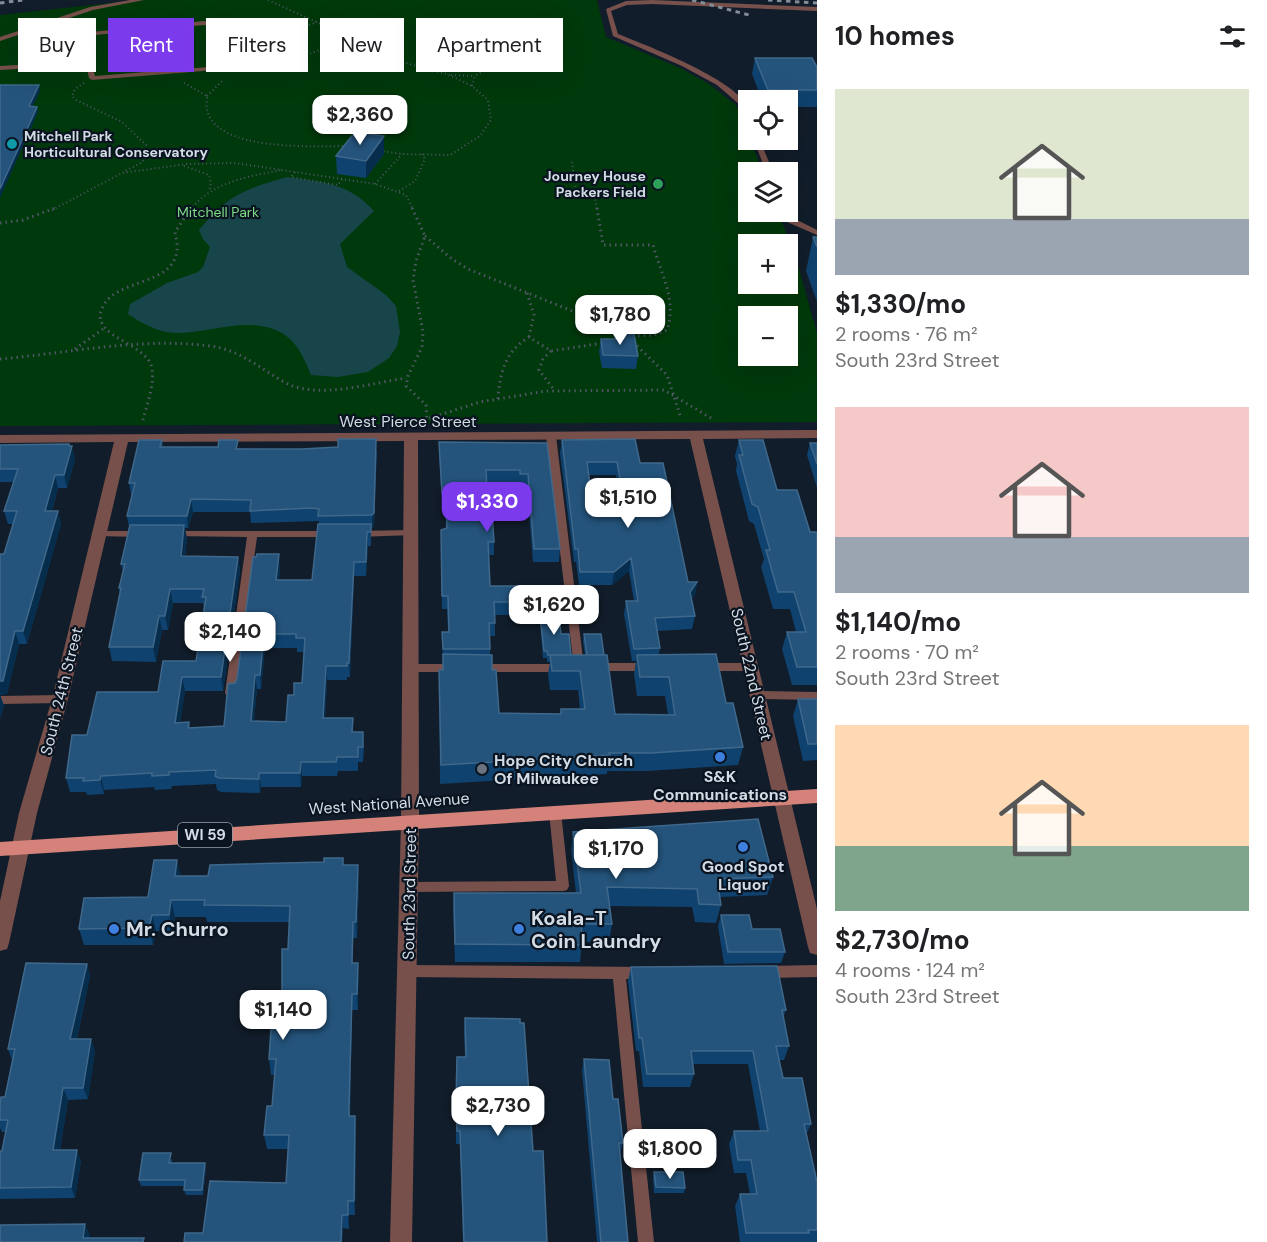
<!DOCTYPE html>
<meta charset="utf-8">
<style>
:root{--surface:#fff;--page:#f6f6f6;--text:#202124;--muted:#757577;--accent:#7c3aed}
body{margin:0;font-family:"DM Sans",sans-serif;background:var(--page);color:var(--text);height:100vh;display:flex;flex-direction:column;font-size:22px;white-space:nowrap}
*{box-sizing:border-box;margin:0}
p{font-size:20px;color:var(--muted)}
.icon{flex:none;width:33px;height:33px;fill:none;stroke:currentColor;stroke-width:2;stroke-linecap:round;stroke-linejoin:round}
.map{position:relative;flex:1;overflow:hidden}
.side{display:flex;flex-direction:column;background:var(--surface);width:450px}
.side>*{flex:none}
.hud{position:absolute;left:18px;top:18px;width:570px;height:54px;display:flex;gap:12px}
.buttons{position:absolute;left:738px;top:90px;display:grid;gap:12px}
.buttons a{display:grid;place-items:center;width:60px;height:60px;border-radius:0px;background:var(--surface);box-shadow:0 6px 24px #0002;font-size:30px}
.price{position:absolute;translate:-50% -51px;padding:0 14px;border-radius:12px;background:#fff;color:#222;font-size:20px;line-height:39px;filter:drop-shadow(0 2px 3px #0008)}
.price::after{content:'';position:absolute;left:50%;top:36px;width:18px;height:14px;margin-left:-9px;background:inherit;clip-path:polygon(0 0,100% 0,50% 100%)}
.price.active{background:var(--accent);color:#fff}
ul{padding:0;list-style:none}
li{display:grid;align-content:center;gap:12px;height:318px;padding:0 18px}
li span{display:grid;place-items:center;height:186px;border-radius:0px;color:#555}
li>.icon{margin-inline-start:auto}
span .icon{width:108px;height:108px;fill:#fffc;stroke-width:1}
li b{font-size:26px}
h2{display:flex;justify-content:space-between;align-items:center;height:72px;padding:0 18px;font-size:26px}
.pill{padding:0 21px;border-radius:0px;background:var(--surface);box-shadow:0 6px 24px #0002;font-size:21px;line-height:54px}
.pill.active{background:var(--accent);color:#fff}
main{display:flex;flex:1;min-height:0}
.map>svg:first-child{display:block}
.green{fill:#00390b;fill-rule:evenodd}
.water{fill:#184549}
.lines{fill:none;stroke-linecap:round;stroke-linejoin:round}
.path-far1{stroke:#4e5864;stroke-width:2;stroke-dasharray:1 3;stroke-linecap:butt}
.path{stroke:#4e5864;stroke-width:3;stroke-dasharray:1.5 4;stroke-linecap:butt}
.lane{fill:#78504b;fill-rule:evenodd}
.street{fill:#78504b;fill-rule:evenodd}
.primary{fill:#d5827a;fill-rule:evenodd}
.rail{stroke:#838c97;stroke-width:3;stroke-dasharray:4.5 4.5;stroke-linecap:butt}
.wall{fill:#0f426e;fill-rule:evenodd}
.shaded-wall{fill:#072d4d}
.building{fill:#24537b;stroke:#3f688b;stroke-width:1.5;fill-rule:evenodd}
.culture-dot{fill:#0f9aa8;stroke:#091420;stroke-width:2}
.leisure-dot{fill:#2e9e5b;stroke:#091420;stroke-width:2}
.shop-dot{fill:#3f7fe0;stroke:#091420;stroke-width:2}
.worship-dot{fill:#6b7280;stroke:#091420;stroke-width:2}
.labels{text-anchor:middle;stroke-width:4.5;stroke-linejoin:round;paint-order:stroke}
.far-poi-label{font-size:14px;font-weight:bold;fill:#d3dbe4;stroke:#091420;text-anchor:start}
.far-park-label{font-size:14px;fill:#7ddc84;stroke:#091420}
.shield{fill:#091420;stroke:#969fa9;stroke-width:1.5}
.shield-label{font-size:15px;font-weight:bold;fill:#d3dbe4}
.street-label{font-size:16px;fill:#d3dbe4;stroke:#091420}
.poi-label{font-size:16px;font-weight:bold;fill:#d3dbe4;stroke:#091420}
.near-poi-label{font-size:20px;font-weight:bold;fill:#d3dbe4;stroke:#091420;text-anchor:start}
</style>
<main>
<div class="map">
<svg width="817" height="1242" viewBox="0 0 817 1242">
<rect width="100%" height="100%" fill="#111d2a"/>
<path class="green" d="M138,0H597L606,37L680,68L709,84L736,105L763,172H748V212H778L795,255L817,333V422L0,426V15ZM748,244H788V284H748ZM748,316H788V356H748Z"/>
<path class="water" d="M287,177C323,183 348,182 374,211L340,244L347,267L386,295L396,306L400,332L397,346L389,358L368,372L338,377L311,375C306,363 300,348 290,339C259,311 211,334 174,333C158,332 141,323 128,314L130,304L167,283L198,272L203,267L210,247L203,239L199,230C227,195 245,189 287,177Z"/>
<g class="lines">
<path class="path-far1" d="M268,0L409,64L447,74L472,86L488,100L491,120L480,136L450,155L402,154L382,151
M245,37L258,68L247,71
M248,43L275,38L317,22
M255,62L304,56L351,38
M451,75L475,76
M84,83L75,89L72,96L76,100L122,122L146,145L143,162L125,171
M184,83L207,96C207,100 206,106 207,110C217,152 314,146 347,146
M472,86L475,76L494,64
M207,96L223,80
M572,162L577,198H595L597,210
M184,166L209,175L211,183L209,192
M295,172L291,177L338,185L342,179
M375,184L402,154
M399,191L415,181L425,159L422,154
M52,210L122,173L187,164L235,163L375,184L406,195L413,210
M190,210C212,182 249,176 282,170"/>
<path class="path" d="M412,208L425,236L416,261L413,280L423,332L422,347L408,376L406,386L426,405L427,419L480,402L546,391L664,390L711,418
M597,208L603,245H653C661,274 677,300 667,330L654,335L631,336
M0,223L23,220L55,208
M425,236L452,259L468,269L607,325L624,335
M527,293L534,315L529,337
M633,342L667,375L681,418
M75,349L103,329
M551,351L543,359L539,370L555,391
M0,359C70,353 140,337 210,346C242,350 261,370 288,384C320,399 372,383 406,378
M498,399C500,372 505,352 529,337L551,351L603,343
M143,420C147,404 156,382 151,365C143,343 93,336 101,311C112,277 173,288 177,250C178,245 176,238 175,232L191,208"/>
<path class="lane" d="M130,0H144L93,10L0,41V37L90,7Z
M652,0L817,7V11L652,4L627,5L611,11L618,34C646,45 734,79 747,106C749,110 748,115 748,119L745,117L740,105L717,85L682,66L613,36L606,9L626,1Z
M204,21L229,28L240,68L92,80L89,78L86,65L0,70V66L85,61L78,35L81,33ZM204,25L224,30L234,65L95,76L84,36Z
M754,140H760L773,172H766Z
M788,210L793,218L817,230V235L787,222L781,212Z
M551,433L556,436L584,667L583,670H575L574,667L546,436Z
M411,530L414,531L416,533L414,535L357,537L352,534L357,531Z
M99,531H140L145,534L140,537L96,536L94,534Z
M174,531H329L334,534L329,537H257L235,696H227L225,693L247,537L171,536L169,534Z
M597,663H647L651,664L652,667L651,670L647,671H597L593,670L592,667L593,664Z
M705,663H751L755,664L756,667L755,670L751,671H705L701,670L700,667L701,664Z
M410,664H455L459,665L460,668L459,671L455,672H410L406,671L405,668L406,665Z
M480,664H563L567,665L568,668L567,671L563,672H480L476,671L475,668L476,665Z
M758,691L817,692V700L758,699L754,698L752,695L754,692Z
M60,695L64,696L66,699L64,702L60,703L0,704V696Z
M555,807L559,809L561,812L569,886L567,890L563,891L409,892L405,891L403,887L405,883L409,882L556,881L549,812L551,809Z
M407,965L643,967L648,969L650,973L648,977L643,979H626L654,1242H638L613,979L407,977L402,975L400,971L402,967Z
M817,965V977L766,978L761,976L759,972L761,968L766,966Z"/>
<path class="street" d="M817,430V438L703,439L817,909V955L810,953L808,947L690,439L418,440L419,821L412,1242H390L401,821L404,441L128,442L68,699L37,813L9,943L7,949L0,951V901L19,813L52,699L114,442L0,443V435Z"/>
<path class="primary" d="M817,789V803L0,856V842Z"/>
<path class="rail" d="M692,0L749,15
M768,0L817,3
M0,3L23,0"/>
</g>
<path class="wall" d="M755,58L817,67V107H788V100H762L752,74Z
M384,136V154L366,178L337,174L336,156Z
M813,237L817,247V302L806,271Z
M615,333L638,356L636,369L602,368L599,352L601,339H614Z
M162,440L163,447L377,451L374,526L371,528V546H368L366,576H354L350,677H347V680H327L325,718H353V732L364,746L363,762H358V771H338L337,776H302L301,787H261L260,793L221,792L217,790L216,784L172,786L171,789L155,790L154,787L104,790V794L87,795L86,792H70L66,778L87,735L158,692L196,661L204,608L203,603H173L168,630H162L156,662L112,661L109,647L120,593L119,588L123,572L121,564L129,527L127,516L132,495H131L129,483ZM193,512H250L251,523L319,521L312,580H279L280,568L237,679L235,683L224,726L190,728L189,722H180L185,691H223L240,571L238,557L185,556L187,539L185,528H188ZM265,648H297V652H304L302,683L286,722L254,721L257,689H261Z
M562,440L640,463L688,582H697L695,595L691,599L695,616L692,629L657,631L660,648L659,654L726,703L743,747L738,765L647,771H607V774L440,784L439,670H443L442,632H448L447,609H442L441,543L446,528L445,505H442L439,455V442L547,443L560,549L559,562H533L527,487H519V483H487L488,511L494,542V555H489L490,586L552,602L550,615L561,634L571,655H585L583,641L584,634L604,655L615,714L668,715L665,696H637L634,674L636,661H632L624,614L626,601H634L629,571L612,585H579L576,562H574L560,453ZM588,475H616L619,494L591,493ZM495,615H540V622L543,658H547V662H550L548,674L550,690H578L580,709H561L560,714L499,713L490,655V636H495Z
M739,440L810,532H817V685H792L782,649L787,632H796L790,609H773L761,567L764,559L754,524L749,521L736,471L737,464L735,456Z
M810,443H817V488L807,455Z
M0,445L70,446L75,459L67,488H58L52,511H58L61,524L27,644H19L7,694L0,695L4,706L0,719V554H4L13,524H8L4,511L14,482H0Z
M798,699H817V760L803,761L793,716Z
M573,832L773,877L767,895L720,897L721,905L716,923L695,922L692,907L610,906L612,924L609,942H582L580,962H455L453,911L454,893H576L571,850Z
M343,858V865L359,882L357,938H353V963H358V1010H352L350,1116H355L356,1131L355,1215H349V1229L343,1228L342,1242H184L203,1233L286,1183L288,1149H267L264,1135L272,1106L275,1075H271L269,1059L278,1029L288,949L290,922H207L206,917H175L173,931H156L153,945H84L79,929L148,897L181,876H208L324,862Z
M721,915L752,929L785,952L781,963L724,964L718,926Z
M87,964L90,976L77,1039H91L95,1051L88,1099L68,1100L60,1150L81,1161L75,1198L0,1199V1151H2L6,1132H2L0,1128V1104L5,1097L12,1060L8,1049Z
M631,967L786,1010L783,1018L789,1046L784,1060H779L783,1078L811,1124L806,1135L817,1182V1242H740L735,1206L740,1194H750L746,1173H734L729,1144L734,1131H760L748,1064H693L694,1074L690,1087H643L639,1051H636L628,981Z
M465,1018L533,1151L547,1242H463L460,1144H456V1114L457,1057H465L464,1032Z
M584,1059L613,1099L623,1143L620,1153L628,1242H597L582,1070Z
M172,1159V1163H205L206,1168L203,1195H186L184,1190L185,1186H141L139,1180Z
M654,1172L685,1188L684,1193H654L653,1178Z"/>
<path class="shaded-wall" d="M39,85L40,91L30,112L29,106Z
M37,107L38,112L0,198V189Z
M384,136V154L366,178V161Z
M376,439L374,526L372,528V515Z
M69,444L71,451L72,446L75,459L67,488L64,475Z
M55,475L58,488L48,524L45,511Z
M191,499L193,512L188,528L187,516Z
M58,511L61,524L27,644L23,631Z
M184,525L187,539L184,571L181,556Z
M367,532L368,546L366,576V562Z
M279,554L280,568L277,594L276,580Z
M238,557L240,571L223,691L221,677Z
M631,558L629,571L612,585L614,572Z
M354,562V576L350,677L349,663Z
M697,582L695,595L687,605L690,592Z
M170,589L173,603L168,630L165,616Z
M159,616L162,630L156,662L153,647Z
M15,631L19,644L7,694L0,695L4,706L0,719V681Z
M264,634L265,648L261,689L260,675Z
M326,666L327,680L324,732L323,718Z
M255,675L257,689L253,735L251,721Z
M182,677L185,691L178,737L175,723Z
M301,762L302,776L301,787L300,773Z
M259,773L261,787L260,793L259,779Z
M101,776L104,790V794L100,780Z
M177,860L181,876H175Z
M358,865L359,882L357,938L356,922Z
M171,900L175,917L173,931L169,915Z
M152,915L156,931L153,945L149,928Z
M353,922V979L352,963Z
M358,963L359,979L358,1010L357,994Z
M87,964L90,976L74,1051L70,1039Z
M352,994V1010L350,1121L349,1107Z
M91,1039L95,1051L88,1099L83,1088Z
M63,1088L68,1100L58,1162L53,1150Z
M355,1116L356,1131L355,1215L354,1201Z
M77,1150L81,1161L75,1198L71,1187Z
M205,1163L206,1168L203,1195L202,1190Z
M348,1201L349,1215V1229L348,1215Z
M342,1215L343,1228L342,1242H341Z
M85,1224L93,1242L83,1238Z"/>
<path class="building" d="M755,58H812L817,67V90H768Z
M0,85H39L29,106L37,107L0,189Z
M355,132L384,136L366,161L336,156Z
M813,237H817V247Z
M615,333L634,334L638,356L603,355L601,339H616Z
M338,439H376L374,513L372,515L318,516L319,509L312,508L250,511L251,500L191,499L187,516H127L135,483H129L139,440H162L160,447H218L219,440H238L236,449H302L338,447Z
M635,439L640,463H663L688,582H697L690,592L695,616L655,618L660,648L634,649L626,601H638L631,558L614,572H580L578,549H575L562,440ZM587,462H617L623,494L591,493Z
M739,440H763L777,490H797L810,532H817V667H797L787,632H806L794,592H778L766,550H770L758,507L752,504L739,455H743Z
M439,442L547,443L560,549H534L528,474H520V470H486L488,511H492L494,542H488L490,586H550L552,602H494L495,623H489L490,649H443L442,632H449L448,596H442L441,530L447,528L446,493H442Z
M810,443H817V464Z
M69,444V446H72L64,475H55L45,511H58L23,631H15L3,681H0V554H4L17,511H4L18,469H0V445Z
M318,524H371V532H367L366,562H354L349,663H347V666H326L323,718H353L352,732H363V747H358V757H337L336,762H301L300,773H259V779L219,778L215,776L216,770L169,772V775L152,776V773L101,776L100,780L83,781L84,778H66L72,735H87L97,692H158L163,661H196L206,597H202L204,589H170L165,616H159L153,647H109L121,588H119L125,564H121L130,525H184L181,556L238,557L221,677H182L175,723L189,722L188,728L224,726L228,684L235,683L237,679L253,557H256L257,554H279L276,580H312ZM264,634H296V638H305L302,683H294V695H288L286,722L251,721L255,675H260Z
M540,615H559L561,634H569L571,655H548L547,651H544Z
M584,634H601L604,655H587Z
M443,654L492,655V670H496L499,713L561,714V709H585L580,671H552L550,655H607L615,714L675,715L669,677H640L637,655L716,654L726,703H733L743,747L651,753H609L610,755L441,765L439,670H443Z
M798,699H817V744H808Z
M758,819L773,877L717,879L721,905L699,904L697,889L607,887L612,924H581L583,945L455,944L454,893H581L573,832Z
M324,858H343V865H358L356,922H353L352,963H358L357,994H352L349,1107V1116H355L354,1201H348V1215H342L341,1242H184L185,1233H203L210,1181L286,1183L289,1135H264L267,1106H272L276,1059H269L271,1029H278L282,995V949H288L290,906L204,905L205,900H171L169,915H152L149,928L79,929L84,898L148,897L154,860H177L175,876H208L210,865L324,862Z
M721,915H749L752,929H780L785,952H728Z
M26,963L87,964L70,1039H91L83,1088H63L53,1150H77L71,1187L0,1188V1151H2L8,1120H0V1104L1,1097H5L15,1049H8Z
M777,966L786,1010H782L789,1046H776L783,1078H802L811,1124H804L817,1182V1230H808L809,1233H746L740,1194H757L751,1160H738L734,1131H768L753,1051H691L694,1074H647L642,1038H639L631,967Z
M465,1018L520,1019V1023H524L533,1151H543L547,1242H464L460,1131H457L456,1101L457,1057H466Z
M584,1059L609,1060L613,1099H618L623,1143H619L628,1242H601Z
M143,1153H171L169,1163H205L202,1190H184L185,1180H139Z
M654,1172H683L685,1188L656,1187Z
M85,1224L83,1238H144L143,1242H0V1225Z"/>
<circle class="culture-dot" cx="12" cy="144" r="6"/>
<circle class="leisure-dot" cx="658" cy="184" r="6"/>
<g class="shop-dot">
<circle cx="720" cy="757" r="6"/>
<circle cx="743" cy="847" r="6"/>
<circle cx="114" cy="929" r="6"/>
<circle cx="519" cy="929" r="6"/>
</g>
<circle class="worship-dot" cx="482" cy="769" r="6"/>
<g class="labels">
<g class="far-poi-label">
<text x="24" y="141">Mitchell Park<tspan x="24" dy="16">Horticultural Conservatory</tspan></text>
<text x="646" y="181" text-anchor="end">Journey House<tspan x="646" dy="16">Packers Field</tspan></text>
</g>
<g class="far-park-label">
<text x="218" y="217">Mitchell Park</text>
</g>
<rect class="shield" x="178" y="823" width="54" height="24" rx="4.5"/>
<g class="shield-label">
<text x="205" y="840">WI 59</text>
</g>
<g class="street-label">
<text x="408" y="427">West Pierce Street</text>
<text transform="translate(752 674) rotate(77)" y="6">South 22nd Street</text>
<text transform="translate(61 691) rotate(-76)" y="6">South 24th Street</text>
<text transform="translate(389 803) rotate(-4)" y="6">West National Avenue</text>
<text transform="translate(409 894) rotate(-89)" y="6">South 23rd Street</text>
</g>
<g class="poi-label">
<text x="494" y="766" text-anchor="start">Hope City Church<tspan x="494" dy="18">Of Milwaukee</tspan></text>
<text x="720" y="782">S&amp;K<tspan x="720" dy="18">Communications</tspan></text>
<text x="743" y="872">Good Spot<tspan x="743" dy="18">Liquor</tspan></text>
</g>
<g class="near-poi-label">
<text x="531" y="925">Koala-T<tspan x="531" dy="23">Coin Laundry</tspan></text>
<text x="126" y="936">Mr. Churro</text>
</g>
</g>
</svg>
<div class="buttons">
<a><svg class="icon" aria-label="locate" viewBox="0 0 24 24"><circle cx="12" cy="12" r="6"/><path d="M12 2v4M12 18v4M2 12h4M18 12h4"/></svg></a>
<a><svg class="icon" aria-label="layers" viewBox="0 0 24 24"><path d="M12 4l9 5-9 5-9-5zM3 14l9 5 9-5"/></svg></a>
<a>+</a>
<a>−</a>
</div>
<b class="price" style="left:360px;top:146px">$2,360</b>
<b class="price" style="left:620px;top:346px">$1,780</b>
<b class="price" style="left:628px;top:529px">$1,510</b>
<b class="price active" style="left:487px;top:533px">$1,330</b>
<b class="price" style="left:554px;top:636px">$1,620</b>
<b class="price" style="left:230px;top:663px">$2,140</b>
<b class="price" style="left:616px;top:880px">$1,170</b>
<b class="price" style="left:283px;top:1041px">$1,140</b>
<b class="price" style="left:498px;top:1137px">$2,730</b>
<b class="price" style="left:670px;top:1180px">$1,800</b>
<div class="hud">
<a class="pill">Buy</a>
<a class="pill active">Rent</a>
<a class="pill">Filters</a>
<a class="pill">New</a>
<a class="pill">Apartment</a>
</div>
</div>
<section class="side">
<h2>10 homes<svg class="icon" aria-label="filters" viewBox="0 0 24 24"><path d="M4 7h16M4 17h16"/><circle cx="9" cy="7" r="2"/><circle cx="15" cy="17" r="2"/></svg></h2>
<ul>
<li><span style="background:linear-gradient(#dfe7d0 70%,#9aa5b1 0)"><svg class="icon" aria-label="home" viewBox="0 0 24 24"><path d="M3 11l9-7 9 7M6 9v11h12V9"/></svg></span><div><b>$1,330/mo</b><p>2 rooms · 76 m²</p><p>South 23rd Street</p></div></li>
<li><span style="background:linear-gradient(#f6c9c9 70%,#9aa5b1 0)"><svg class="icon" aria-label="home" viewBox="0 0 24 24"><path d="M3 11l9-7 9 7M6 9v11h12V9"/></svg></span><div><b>$1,140/mo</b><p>2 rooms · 70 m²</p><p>South 23rd Street</p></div></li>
<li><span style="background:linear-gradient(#ffd9b3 65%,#7fa58c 0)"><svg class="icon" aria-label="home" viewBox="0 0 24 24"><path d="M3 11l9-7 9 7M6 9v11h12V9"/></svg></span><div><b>$2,730/mo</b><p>4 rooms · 124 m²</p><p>South 23rd Street</p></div></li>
</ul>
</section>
</main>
